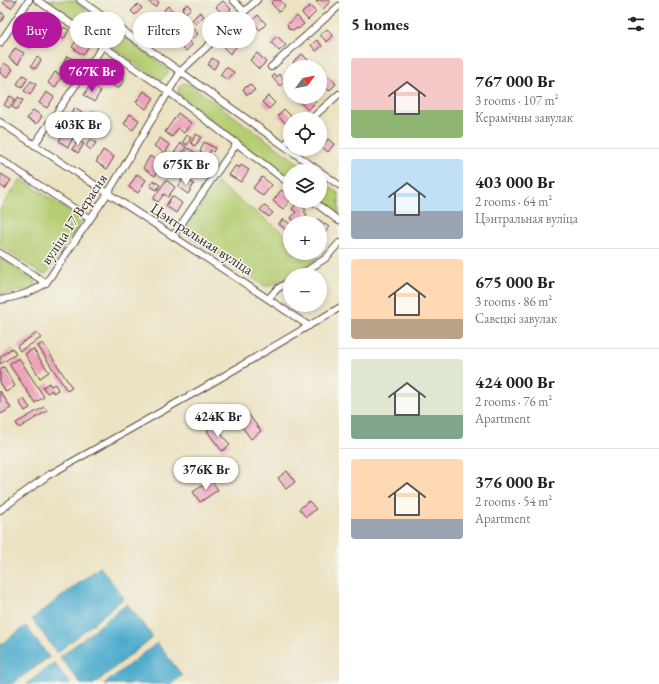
<!DOCTYPE html>
<meta charset="utf-8">
<style>
:root{--surface:#fff;--page:#f6f6f6;--text:#202124;--muted:#757577;--line:#e0e0e0;--accent:#b5179e}
body{margin:0;font-family:"EB Garamond",serif;background:var(--page);color:var(--text);height:100vh;display:flex;flex-direction:column;font-size:15px;white-space:nowrap}
*{box-sizing:border-box;margin:0}
p{font-size:13px;color:var(--muted)}
.icon{flex:none;width:22px;height:22px;fill:none;stroke:currentColor;stroke-width:2;stroke-linecap:round;stroke-linejoin:round}
.map{position:relative;flex:1;overflow:hidden}
.drawer{display:flex;flex-direction:column;background:var(--surface);width:320px}
.drawer>*{flex:none}
.guide{position:absolute;left:12px;top:12px;width:267px;height:36px;display:flex;gap:8px}
.needle{width:26px;rotate:58deg}
.fabs{position:absolute;left:283px;top:60px;display:grid;gap:8px}
.fabs a{display:grid;place-items:center;width:44px;height:44px;border-radius:50%;background:var(--surface);box-shadow:0 2px 6px #0003;font-size:20px}
.price{position:absolute;translate:-50% -34px;padding:0 9px;border-radius:14px;background:#fff;color:#222;font-size:13px;line-height:26px;filter:drop-shadow(0 1px 2px #0008)}
.price::after{content:'';position:absolute;left:50%;top:24px;width:12px;height:9px;margin-left:-6px;background:inherit;clip-path:polygon(0 0,100% 0,50% 100%)}
.price.current{background:var(--accent);color:#fff}
ul{padding:0;list-style:none}
li{display:flex;align-items:center;gap:12px;height:100px;padding:0 12px}
li+li{border-top:1px solid var(--line)}
li span{display:grid;place-items:center;flex:none;width:112px;height:80px;border-radius:4px;color:#555}
li>.icon{margin-inline-start:auto}
span .icon{width:48px;height:48px;fill:#fffc;stroke-width:1}
li b{font-size:17px}
h2{display:flex;justify-content:space-between;align-items:center;height:48px;padding:0 12px;font-size:17px}
.pill{padding:0 14px;border-radius:18px;background:var(--surface);box-shadow:0 2px 6px #0003;font-size:14px;line-height:36px}
.pill.current{background:var(--accent);color:#fff}
main{display:flex;flex:1;min-height:0}
.map>svg:first-child{display:block}
.green{fill:#b5ce73;stroke:#787c48}
.water{fill:#4daccc;stroke:#446b75}
.building{fill:#eea4bd}
.lines{fill:none;stroke-linecap:round;stroke-linejoin:round}
.minor-casing{stroke:#554636;stroke-width:8}
.minor{stroke:#fff;stroke-width:6}
.labels{text-anchor:middle;stroke-width:3;stroke-linejoin:round;paint-order:stroke}
.street-label{font-size:15px;fill:#3b2a1e;stroke:#f6f6f2}
</style>
<main>
<div class="map">
<svg width="339" height="684" viewBox="0 0 339 684">
<rect width="100%" height="100%" fill="#f6f6f2"/>
<filter id="ink" filterUnits="userSpaceOnUse"><feTurbulence type="fractalNoise" baseFrequency=".025" numOctaves="2"/><feDisplacementMap in="SourceGraphic" scale="8" xChannelSelector="R" yChannelSelector="G"/><feConvolveMatrix kernelMatrix="1 2 1 2 8 2 1 2 1" color-interpolation-filters="sRGB"/></filter>
<filter id="wash" filterUnits="userSpaceOnUse"><feTurbulence type="fractalNoise" baseFrequency=".012" numOctaves="4" result="noise"/><feDisplacementMap in="SourceGraphic" scale="16" xChannelSelector="R" yChannelSelector="G"/><feGaussianBlur stdDeviation="0.9" result="paint"/><feColorMatrix in="noise" values="0 0 0 0 0 0 0 0 0 0 0 0 0 0 0 0 0 1.4 0 .05"/><feComposite in="paint" operator="in"/></filter>
<g filter="url(#wash)">
<rect width="100%" height="100%" fill="#ebe2c1"/>
<path class="green" d="M45,0H73L168,69L169,72L161,80L156,78Z
M183,83L189,84L309,171H290V179L178,95L179,87Z
M21,179L82,220L47,273L42,274L0,246V209Z
M320,179L339,194V215L320,201Z
M217,183L290,238V253H311L318,259L270,286H265L186,234L184,230L186,227Z
M0,258L35,281L36,285L33,288L0,295Z"/>
<path class="water" d="M100,567L124,598L57,653L32,619Z
M127,604L153,637L94,684H81L60,657Z
M26,626L49,657L12,684H0V645Z
M157,643L182,675L171,684H104Z
M54,663L70,684H26Z"/>
<g id="blocks">
<path class="building" d="M4,0H17L11,8L3,3Z
M147,0H156L159,2L155,7Z
M274,0H280L285,6L279,12L271,3Z
M317,0H329L330,2L323,9L316,1Z
M223,1L231,9L224,16L216,7Z
M138,4L142,8L135,15L131,11Z
M187,4L191,8L186,13L182,9Z
M168,6L176,14L172,18L164,10Z
M310,6L316,12L308,20L302,13Z
M0,12L5,15L1,22L0,21Z
M200,12L204,16L196,24L192,20Z
M40,13L48,19L41,29L33,23Z
M182,15L189,22L185,26L178,19Z
M258,15L266,24L260,30L252,21Z
M297,16L304,24L298,29L297,28L294,30L289,29L287,25Z
M161,19L168,26L160,34L153,27Z
M56,23L62,27L56,36L49,32Z
M189,25L198,34L193,39L184,29Z
M64,27L69,30L64,39L59,36Z
M327,29L333,36L327,42L320,35Z
M27,31L37,38L30,48L19,41Z
M277,36L286,45L279,51L271,42Z
M79,37L90,44L83,55L72,47Z
M187,39L192,45L186,51L180,46Z
M317,40L322,46L316,51L311,45Z
M232,41L237,46L230,54L224,48Z
M15,48L24,53L18,64L9,58Z
M257,53L266,62L259,69L250,60Z
M302,54L308,60L300,67H297L293,62Z
M67,56L76,61L71,69L63,64Z
M37,57L41,60L35,69L31,66Z
M212,58L218,62L214,69L208,65Z
M106,62L115,68L109,77L100,71Z
M4,63L13,69L7,78L0,73V69Z
M226,67L234,72L228,80L220,75Z
M55,72L62,76L55,88L48,83Z
M119,74L125,79L118,89L111,84Z
M275,74L277,77L279,74L285,81L280,86L272,77Z
M23,75L28,78L22,87L17,84Z
M329,76L336,84L329,91L322,83Z
M31,81L36,84L30,95L24,91Z
M91,84L101,91L94,102L84,95Z
M250,84L255,90L247,95L243,89Z
M144,91L154,98L146,109L136,102Z
M46,92L54,97L47,108L39,103Z
M10,96L15,99L9,108L4,105Z
M268,96L275,103L269,109L262,102Z
M18,97L23,100L17,110L12,107Z
M306,97H311L316,102L308,110L300,102Z
M75,108L82,113L77,122L69,117Z
M284,109L292,117L285,123L278,116Z
M33,110L42,116L37,124L27,119Z
M93,112L100,117L95,124L88,119Z
M178,113L191,123L184,133L178,128L172,137L165,132Z
M130,114L139,120L133,130L124,124Z
M103,120L108,124L102,133L97,129Z
M64,133L73,138L68,147L59,141Z
M196,134L201,137L195,146L191,143Z
M187,135L191,138L187,145L183,142Z
M160,138L170,145L165,153L154,146Z
M90,139L96,143L91,150L86,146Z
M328,139L334,144L328,152L322,147Z
M78,140L84,144L78,153L72,149Z
M204,142L215,148L213,152L211,150L207,156L200,152Z
M181,143L186,147L180,156L174,153Z
M188,148L197,154L193,160L184,154Z
M103,150L114,157L107,169L96,162Z
M150,156L162,164L155,176L143,168Z
M169,162L174,166L169,173L164,170Z
M199,162L207,168L200,178L192,172Z
M236,165L239,168L241,165L249,170L241,182L229,175Z
M1,174L11,180L5,189L0,185Z
M137,174L146,180L138,193L129,187Z
M184,177L194,184L188,194L178,187Z
M262,177L272,185L263,196L253,188Z
M153,180L160,185L157,190L150,186Z
M166,180L175,187L168,197L164,194L158,202L153,199Z
M281,190L290,196V200L283,209L273,201Z
M172,196L182,203L176,213L166,206Z
M297,203L306,210L304,212L307,214L301,223H297L291,218L296,212L292,209Z
M264,205L273,213L269,217L260,210Z
M283,219L290,224L289,232L279,224Z
M318,219L329,227L320,240V223H315Z
M37,333L41,338L20,351L17,346Z
M43,343L72,388L67,391L38,346Z
M12,348L16,354L0,364V357Z
M33,349L49,372L40,378L25,354Z
M19,358L44,397L35,403L9,364Z
M4,367L15,386L6,392L0,382V369Z
M49,383L51,386L55,384L58,390L53,393L52,390L47,393L43,387Z
M0,391L11,408L1,414L0,412Z
M24,399L30,408L25,411L19,402Z
M44,407L47,411L19,428L16,423Z
M246,411L261,431L251,439L236,419Z
M214,425L230,445L222,451L207,431Z
M287,471L295,482L286,489L278,478Z
M211,480L218,490L200,502L193,492Z
M309,501L316,509L306,517L299,509Z"/>
</g>
</g>
<g filter="url(#ink)">
<use href="#blocks" fill-opacity="0" stroke="#554636" stroke-width="1"/>
<g class="lines">
<g class="minor-casing">
<path id="minor" d="M37,0L169,92L290,184
M80,0L339,185
M233,0L244,11
M0,43L29,0
M271,67L339,6
M311,119L339,94
M0,122L309,326
M34,145L103,46
M284,145L290,139
M0,159L90,219
M313,201L339,221
M173,236L237,143
M0,253L46,283
M300,275L326,258L339,243
M269,298L277,289L290,281
M0,300C17,297 32,293 46,283L108,193L181,71L257,0
M0,510L47,476L205,387L339,308"/>
</g>
<use href="#minor" class="minor"/>
</g>
</g>
<g class="labels">
<g class="street-label">
<text transform="translate(74 219) rotate(-56)" y="5">вуліца 17 Верасня</text>
<text transform="translate(202 239) rotate(33)" y="5">Цэнтральная вуліца</text>
</g>
</g>
</svg>
<div class="fabs">
<a><svg class="needle" viewBox="-14 -14 28 28"><path d="M0-13l5 13h-10z" fill="#e53935"/><path d="M0 13l5-13h-10z" fill="#757577"/></svg></a>
<a><svg class="icon" aria-label="locate" viewBox="0 0 24 24"><circle cx="12" cy="12" r="6"/><path d="M12 2v4M12 18v4M2 12h4M18 12h4"/></svg></a>
<a><svg class="icon" aria-label="layers" viewBox="0 0 24 24"><path d="M12 4l9 5-9 5-9-5zM3 14l9 5 9-5"/></svg></a>
<a>+</a>
<a>−</a>
</div>
<b class="price current" style="left:92px;top:93px">767K Br</b>
<b class="price" style="left:78px;top:146px">403K Br</b>
<b class="price" style="left:186px;top:186px">675K Br</b>
<b class="price" style="left:218px;top:438px">424K Br</b>
<b class="price" style="left:206px;top:491px">376K Br</b>
<div class="guide">
<a class="pill current">Buy</a>
<a class="pill">Rent</a>
<a class="pill">Filters</a>
<a class="pill">New</a>
</div>
</div>
<section class="drawer">
<h2>5 homes<svg class="icon" aria-label="filters" viewBox="0 0 24 24"><path d="M4 7h16M4 17h16"/><circle cx="9" cy="7" r="2"/><circle cx="15" cy="17" r="2"/></svg></h2>
<ul>
<li><span style="background:linear-gradient(#f6c9c9 65%,#8fb573 0)"><svg class="icon" aria-label="home" viewBox="0 0 24 24"><path d="M3 11l9-7 9 7M6 9v11h12V9"/></svg></span><div><b>767 000 Br</b><p>3 rooms · 107 m²</p><p>Керамічны завулак</p></div></li>
<li><span style="background:linear-gradient(#bfe0f5 65%,#9aa5b1 0)"><svg class="icon" aria-label="home" viewBox="0 0 24 24"><path d="M3 11l9-7 9 7M6 9v11h12V9"/></svg></span><div><b>403 000 Br</b><p>2 rooms · 64 m²</p><p>Цэнтральная вуліца</p></div></li>
<li><span style="background:linear-gradient(#ffd9b3 75%,#b9a48a 0)"><svg class="icon" aria-label="home" viewBox="0 0 24 24"><path d="M3 11l9-7 9 7M6 9v11h12V9"/></svg></span><div><b>675 000 Br</b><p>3 rooms · 86 m²</p><p>Савецкі завулак</p></div></li>
<li><span style="background:linear-gradient(#dfe7d0 70%,#7fa58c 0)"><svg class="icon" aria-label="home" viewBox="0 0 24 24"><path d="M3 11l9-7 9 7M6 9v11h12V9"/></svg></span><div><b>424 000 Br</b><p>2 rooms · 76 m²</p><p>Apartment</p></div></li>
<li><span style="background:linear-gradient(#ffd9b3 75%,#9aa5b1 0)"><svg class="icon" aria-label="home" viewBox="0 0 24 24"><path d="M3 11l9-7 9 7M6 9v11h12V9"/></svg></span><div><b>376 000 Br</b><p>2 rooms · 54 m²</p><p>Apartment</p></div></li>
</ul>
</section>
</main>
